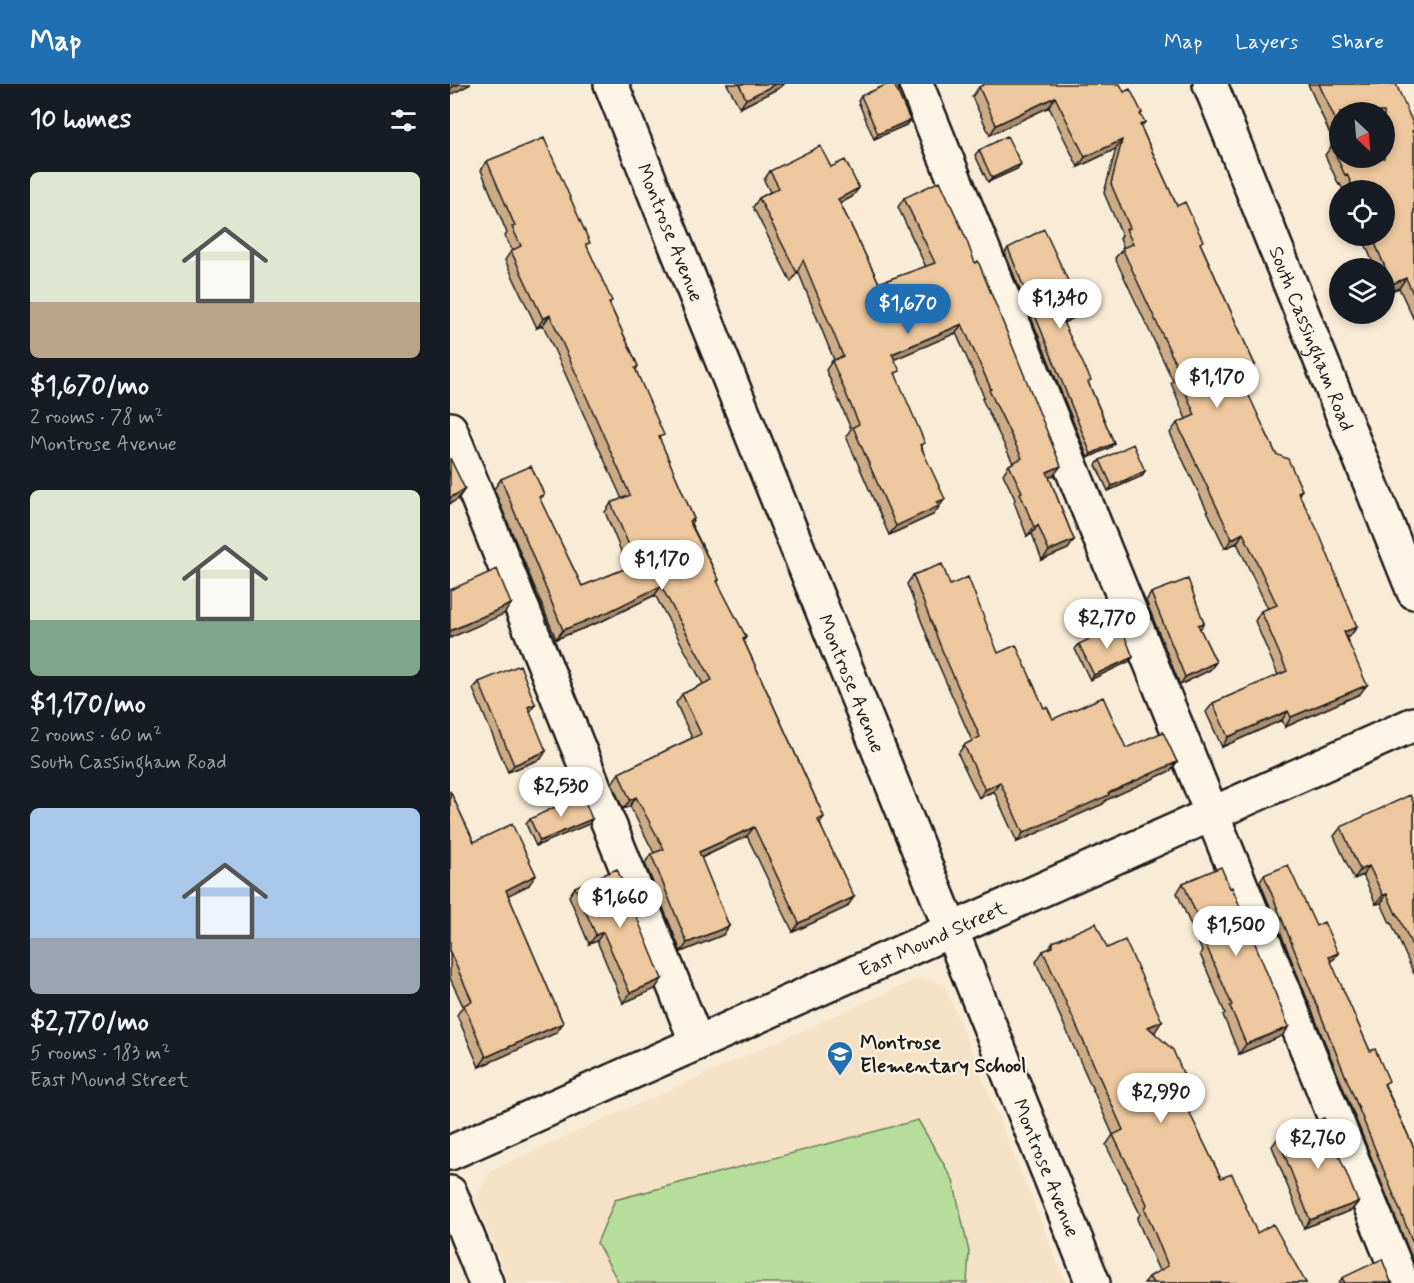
<!DOCTYPE html>
<meta charset="utf-8">
<style>
:root{--surface:#171b24;--page:#20242c;--text:#f1f3f6;--muted:#9ea1a6;--accent:#1f6fb2}
body{margin:0;font-family:Mynerve,sans-serif;background:var(--page);color:var(--text);height:100vh;display:flex;flex-direction:column;font-size:22px;white-space:nowrap}
*{box-sizing:border-box;margin:0}
p{font-size:20px;color:var(--muted)}
.icon{flex:none;width:33px;height:33px;fill:none;stroke:currentColor;stroke-width:2;stroke-linecap:round;stroke-linejoin:round}
.map{position:relative;flex:1;overflow:hidden}
.drawer{display:flex;flex-direction:column;background:var(--surface);width:450px}
.drawer>*{flex:none}
.needle{width:39px;rotate:154deg}
.controls{position:absolute;left:879px;top:18px;display:grid;gap:12px}
.controls a{display:grid;place-items:center;width:66px;height:66px;border-radius:50%;background:var(--surface);box-shadow:0 3px 9px #0003;font-size:30px}
.price{position:absolute;translate:-50% -51px;padding:0 14px;border-radius:21px;background:#fff;color:#222;font-size:20px;line-height:39px;filter:drop-shadow(0 2px 3px #0008)}
.price::after{content:'';position:absolute;left:50%;top:36px;width:18px;height:14px;margin-left:-9px;background:inherit;clip-path:polygon(0 0,100% 0,50% 100%)}
.price.current{background:var(--accent);color:#fff}
ul{padding:0;list-style:none}
li{display:grid;align-content:center;gap:12px;height:318px;padding:0 30px}
li span{display:grid;place-items:center;height:186px;border-radius:9px;color:#555}
li>.icon{margin-inline-start:auto}
span .icon{width:108px;height:108px;fill:#fffc;stroke-width:1}
li b{font-size:26px}
h2{display:flex;justify-content:space-between;align-items:center;height:72px;padding:0 30px;font-size:26px}
header{display:flex;align-items:center;gap:36px;box-sizing:border-box;height:84px;padding:0 30px;background:var(--accent);color:#fff}
header strong{font-size:28px}
nav{display:flex;gap:33px;margin-inline-start:auto;font-size:21px}
main{display:flex;flex:1;min-height:0}
.map>svg:first-child{display:block}
.built{fill:#f5e1c6}
.green{fill:#b6de9a;stroke:#697d5b;stroke-width:1.5}
.lines{fill:none;stroke-linecap:round;stroke-linejoin:round}
.minor-casing{stroke:#1c1c1c;stroke-width:38}
.minor{stroke:#fcf5e5;stroke-width:33}
.wall{fill:#ccab87;stroke:#1c1c1c;stroke-width:1.5;fill-rule:evenodd}
.shaded-wall{fill:#a68b6e;stroke:#1c1c1c;stroke-width:1.5}
.building{fill:#edc79d;stroke:#1c1c1c;stroke-width:1.5}
.labels{text-anchor:middle;stroke-width:4.5;stroke-linejoin:round;paint-order:stroke}
.street-label{font-size:20px;fill:#1c1c1c;stroke:#fcf5e5}
.poi-label{font-size:20px;font-weight:bold;fill:#1c1c1c;stroke:#fcf5e5;text-anchor:start}
</style>
<header>
<strong>Map</strong>
<nav><a>Map</a><a>Layers</a><a>Share</a></nav>
</header>
<main>
<section class="drawer">
<h2>10 homes<svg class="icon" aria-label="filters" viewBox="0 0 24 24"><path d="M4 7h16M4 17h16"/><circle cx="9" cy="7" r="2"/><circle cx="15" cy="17" r="2"/></svg></h2>
<ul>
<li><span style="background:linear-gradient(#dfe7d0 70%,#b9a48a 0)"><svg class="icon" aria-label="home" viewBox="0 0 24 24"><path d="M3 11l9-7 9 7M6 9v11h12V9"/></svg></span><div><b>$1,670/mo</b><p>2 rooms · 78 m²</p><p>Montrose Avenue</p></div></li>
<li><span style="background:linear-gradient(#dfe7d0 70%,#7fa58c 0)"><svg class="icon" aria-label="home" viewBox="0 0 24 24"><path d="M3 11l9-7 9 7M6 9v11h12V9"/></svg></span><div><b>$1,170/mo</b><p>2 rooms · 60 m²</p><p>South Cassingham Road</p></div></li>
<li><span style="background:linear-gradient(#a9c7e8 70%,#9aa5b1 0)"><svg class="icon" aria-label="home" viewBox="0 0 24 24"><path d="M3 11l9-7 9 7M6 9v11h12V9"/></svg></span><div><b>$2,770/mo</b><p>5 rooms · 183 m²</p><p>East Mound Street</p></div></li>
</ul>
</section>
<div class="map">
<svg width="964" height="1199" viewBox="0 0 964 1199">
<rect width="100%" height="100%" fill="#f9ecd7"/>
<filter id="ink" filterUnits="userSpaceOnUse"><feTurbulence type="fractalNoise" baseFrequency=".0167" numOctaves="2"/><feDisplacementMap in="SourceGraphic" scale="12" xChannelSelector="R" yChannelSelector="G"/><feConvolveMatrix kernelMatrix="1 2 1 2 8 2 1 2 1" color-interpolation-filters="sRGB"/></filter>
<g filter="url(#ink)">
<path class="built" d="M470,894L494,900L616,1199H59L25,1115L41,1086Z"/>
<path class="green" d="M468,1036L503,1096L519,1168L517,1199H169L147,1159L165,1116Z"/>
<g class="lines">
<g class="minor-casing">
<g id="minor">
<path id="s1" d="M161,0L643,1199"/>
<path d="M466,0L952,1199"/>
<path id="s2" d="M760,0L964,508"/>
<path d="M0,345L247,959"/>
<path id="s3" d="M0,1069L964,640"/>
<path d="M0,1109L36,1199"/>
</g>
</g>
<use href="#minor" class="minor"/>
</g>
<path class="wall" d="M277,0H334L331,3L290,24Z
M858,0H946L964,52V236L949,204L935,209L934,207V184H925L912,152H934V106H893L890,100L889,101L875,71L884,59ZM890,28L934,74H890Z
M529,3L674,8L692,29L690,31L695,38L691,43L727,122L751,161L805,281L799,291L790,294L826,370L852,406L849,410L907,543L900,552L896,554L910,610L835,643L832,636L772,663L756,628L763,619L828,591L805,537L811,527L818,525L787,459L775,464L720,349L727,339L736,335L721,299L723,297L665,174L674,164L670,155L672,151L654,109L666,65L628,83L599,23L540,51L522,13Z
M411,12L456,41L424,55L408,17Z
M529,66L567,85L538,98L525,71Z
M37,77L137,163L160,221L188,282L186,286L210,356L244,435L241,439L269,496L267,499L296,553L294,557L374,733L370,739L397,823L343,848L297,752L251,774L279,842L273,851L231,868L195,779L201,770L204,769L180,722L173,725L162,699L169,689L242,654L226,619L232,610L253,600L205,511L152,537L106,555L44,405L51,395L94,410L90,416L132,502L178,484L155,428L161,419L172,415L93,241L87,244L55,176L62,166L55,152L57,149L31,86Z
M381,83L402,113L390,119L429,199L476,183L448,123L454,114L604,391L599,393L624,456L618,465L592,476L582,450L577,452L564,418L565,415L553,390L559,381L563,379L532,315L534,313L506,249L444,275L446,293L472,363L488,424L483,431L439,451L396,352L401,345L376,286L382,277L384,276L348,187L341,198L303,123L309,114L320,108L314,96L320,87Z
M558,164L628,232L613,239L664,359L661,363L638,374L555,169Z
M650,376L692,392L658,407L646,381Z
M463,491L500,501L548,569L603,635L676,664L727,678L720,687L656,716L653,720L567,758L544,707L529,714L508,670L514,661L522,657L486,575L457,500Z
M701,509L754,539L750,545L766,578L760,586L730,601L696,517Z
M629,560L683,573L680,577L640,596L625,565Z
M29,598L85,620L80,628L91,675L58,688L23,605Z
M0,707L24,758L79,801L58,811L113,939L106,949L29,983L7,931L13,922L0,894Z
M964,720V890L941,838L940,839L931,819L926,820L913,791L904,795L884,752L891,743Z
M80,735H142L139,740L86,762L76,740Z
M814,791L866,842L888,869L884,875L880,877L936,1003L964,1064V1179L810,798Z
M733,799L839,943L832,952L789,970L773,931L775,929L750,870L752,867L727,809Z
M125,803L205,905L173,919L147,857L139,860L119,812Z
M603,858L657,864L705,948H703L739,1003L731,1013L771,1094L807,1149L856,1199H694L699,1193L709,1187L687,1135L690,1130L656,1061L663,1051L586,878L593,867L598,866Z
M828,1054L908,1118L902,1126L854,1144L822,1062Z
M892,1194L941,1198L943,1199H889Z"/>
<path class="shaded-wall" d="M9,0H21L0,11V7L2,3Z
M326,0H334L331,3L290,24L296,15Z
M605,13L599,23L540,51L546,41Z
M460,36L456,41L424,55L428,50Z
M672,56L666,65L628,83L635,73Z
M571,80L567,85L538,98L542,94Z
M409,104L402,113L382,124L388,115Z
M956,194L949,204L935,209L942,200Z
M632,227L628,232L608,241L612,236Z
M100,231L93,241L87,244L93,235Z
M512,240L506,249L436,279L442,270Z
M805,281L799,291L781,298L788,288Z
M664,359L661,363L638,374L641,370Z
M611,382L604,391L591,398L597,388Z
M695,387L692,392L658,407L662,402Z
M15,405L8,415L0,420V414Z
M495,415L483,431L439,451L446,442L487,418Z
M588,441L582,450L577,452L584,443Z
M793,449L787,459L775,464L782,455Z
M624,456L618,465L592,476L599,467Z
M211,502L205,511L152,537L106,555L113,546Z
M61,520L54,530L0,554V547Z
M907,543L900,552L887,558L894,548Z
M683,573L680,577L640,596L644,591Z
M766,578L760,586L730,601L735,593Z
M917,601L910,610L835,643L841,633Z
M85,620L80,628L72,631L78,623Z
M838,627L832,636L772,663L778,653Z
M96,667L91,675L58,688L64,681Z
M727,678L720,687L656,716L653,720L567,758L573,749L658,709Z
M550,698L544,707L529,714L535,706Z
M186,713L180,722L173,725L180,716Z
M142,735L139,740L86,762L90,757Z
M304,743L297,752L242,778L249,768Z
M919,782L913,791L904,795L910,786Z
M86,791L79,801L49,816L56,806Z
M937,810L931,819L926,820L933,811Z
M404,813L397,823L343,848L349,839Z
M279,842L273,851L231,868L237,859Z
M153,848L147,857L139,860L146,851Z
M888,869L884,875L874,880L879,873Z
M212,895L205,905L173,919L180,909Z
M712,937L705,948L691,954L698,943Z
M113,939L106,949L29,983L36,973Z
M839,943L832,952L789,970L796,960Z
M739,1003L731,1013L729,1007Z
M908,1118L902,1126L854,1144L860,1136Z"/>
<path class="building" d="M1,0H9L2,3Z
M289,0H326L296,15Z
M438,0H444L460,36L428,50L411,12Z
M535,0H670L674,8L680,5L692,29L690,30L695,38L690,41L727,122L735,118L753,157L750,159L805,281L788,288L826,370L838,375L852,406L848,408L869,449L907,543L894,548L917,601L841,633L838,627L778,653L763,619L837,587L811,527L827,521L793,449L782,455L727,339L745,331L728,290L730,289L672,164L683,160L676,145L680,144L661,100L672,56L635,73L605,13L546,41L529,3Z
M869,0H946L964,42V46L962,47L964,52V212L956,194L942,200L922,152H934V106H904L897,90L895,91L881,61L890,58V74H934V28H890V46Z
M557,52L571,80L542,94L529,66Z
M94,54L140,159L136,160L162,217L159,219L188,282L185,284L214,351L209,353L244,435L239,437L269,496L267,497L296,553L293,555L374,733L368,736L404,813L349,839L304,743L249,768L279,842L237,859L201,770L214,765L186,713L180,716L169,689L251,650L232,610L262,596L211,502L158,528L113,546L51,395L81,382L94,410L89,413L132,502L187,480L161,419L180,411L100,231L93,235L61,167L71,162L62,143L65,142L37,77Z
M370,62L381,83L395,76L409,104L388,115L429,199L485,179L454,114L490,97L515,152L525,179L528,177L611,382L597,388L624,456L599,467L588,441L584,443L570,409L572,408L559,381L572,374L539,306L541,305L512,240L442,270L450,287L445,289L475,359L470,361L495,415L487,418L489,422L446,442L403,343L409,340L382,277L393,272L353,176L347,189L309,114L329,104L320,87Z
M594,145L632,227L612,236L641,296L638,298L664,359L641,370L558,164Z
M683,360L695,387L662,402L650,376Z
M0,374L15,405L0,414Z
M492,480L500,501L518,493L548,569L566,561L594,624L597,623L603,635L653,613L676,664L713,648L727,678L658,709L659,711L573,749L550,698L535,706L514,661L530,653L492,566L463,491Z
M47,485L61,520L0,547V506Z
M738,495L754,539L748,541L766,578L735,593L701,509Z
M670,540L683,573L644,591L629,560Z
M70,581L85,620L78,623L96,667L64,681L29,598Z
M0,707L24,758L62,740L86,791L56,806L113,939L36,973L14,921L22,917L0,868Z
M132,710L142,735L90,757L80,735Z
M960,711L964,720V866L947,829L946,830L937,810L933,811L919,782L910,786L891,743Z
M838,781L866,842L874,838L888,869L879,873L920,967L925,965L939,997L934,1000L964,1064V1161L814,791Z
M771,783L780,804L782,803L839,943L796,960L780,922L782,921L756,861L759,860L733,799Z
M167,785L212,895L180,909L153,848L146,851L125,803Z
M646,839L657,864L675,856L712,937L698,943L723,966L739,1003L729,1007L771,1094L782,1090L807,1149L823,1140L856,1199H703L699,1193L718,1182L695,1125L697,1120L663,1051L673,1046L593,867L603,863V858Z
M874,1034L908,1118L860,1136L828,1054Z
M932,1175L941,1198L943,1199H895L892,1194Z"/>
</g>
<defs>
<g id="school-pin" transform="scale(1.35)"><path d="M0 17L-7.5 6A9.5 9.5 0 1 1 7.5 6Z" fill="#1f6fb2" stroke="#fcf5e5"/><path d="M0-5L7-2L0 1L-7-2ZM-4 1L0 2.5L4 1V4Q0 6-4 4Z" fill="#fff"/></g>
</defs>
<g fill-rule="evenodd">
<use href="#school-pin" x="390" y="970"/>
</g>
<g class="labels">
<g class="street-label">
<text dy="7" stroke="none"><textPath href="#s1" startOffset="160">Montrose Avenue</textPath></text>
<text dy="7" stroke="none"><textPath href="#s2" startOffset="274">South Cassingham Road</textPath></text>
<text dy="7" stroke="none"><textPath href="#s1" startOffset="646">Montrose Avenue</textPath></text>
<text dy="7" stroke="none"><textPath href="#s3" startOffset="528">East Mound Street</textPath></text>
<text dy="7" stroke="none"><textPath href="#s1" startOffset="1168">Montrose Avenue</textPath></text>
</g>
<g class="poi-label">
<text x="410" y="965">Montrose<tspan x="410" dy="23">Elementary School</tspan></text>
</g>
</g>
</svg>
<div class="controls">
<a><svg class="needle" viewBox="-14 -14 28 28"><path d="M0-13l5 13h-10z" fill="#e53935"/><path d="M0 13l5-13h-10z" fill="#9ea1a6"/></svg></a>
<a><svg class="icon" aria-label="locate" viewBox="0 0 24 24"><circle cx="12" cy="12" r="6"/><path d="M12 2v4M12 18v4M2 12h4M18 12h4"/></svg></a>
<a><svg class="icon" aria-label="layers" viewBox="0 0 24 24"><path d="M12 4l9 5-9 5-9-5zM3 14l9 5 9-5"/></svg></a>
</div>
<b class="price" style="left:610px;top:246px">$1,340</b>
<b class="price current" style="left:458px;top:251px">$1,670</b>
<b class="price" style="left:767px;top:325px">$1,170</b>
<b class="price" style="left:212px;top:507px">$1,170</b>
<b class="price" style="left:657px;top:566px">$2,770</b>
<b class="price" style="left:111px;top:734px">$2,530</b>
<b class="price" style="left:170px;top:845px">$1,660</b>
<b class="price" style="left:786px;top:873px">$1,500</b>
<b class="price" style="left:711px;top:1040px">$2,990</b>
<b class="price" style="left:868px;top:1086px">$2,760</b>
</div>
</main>
